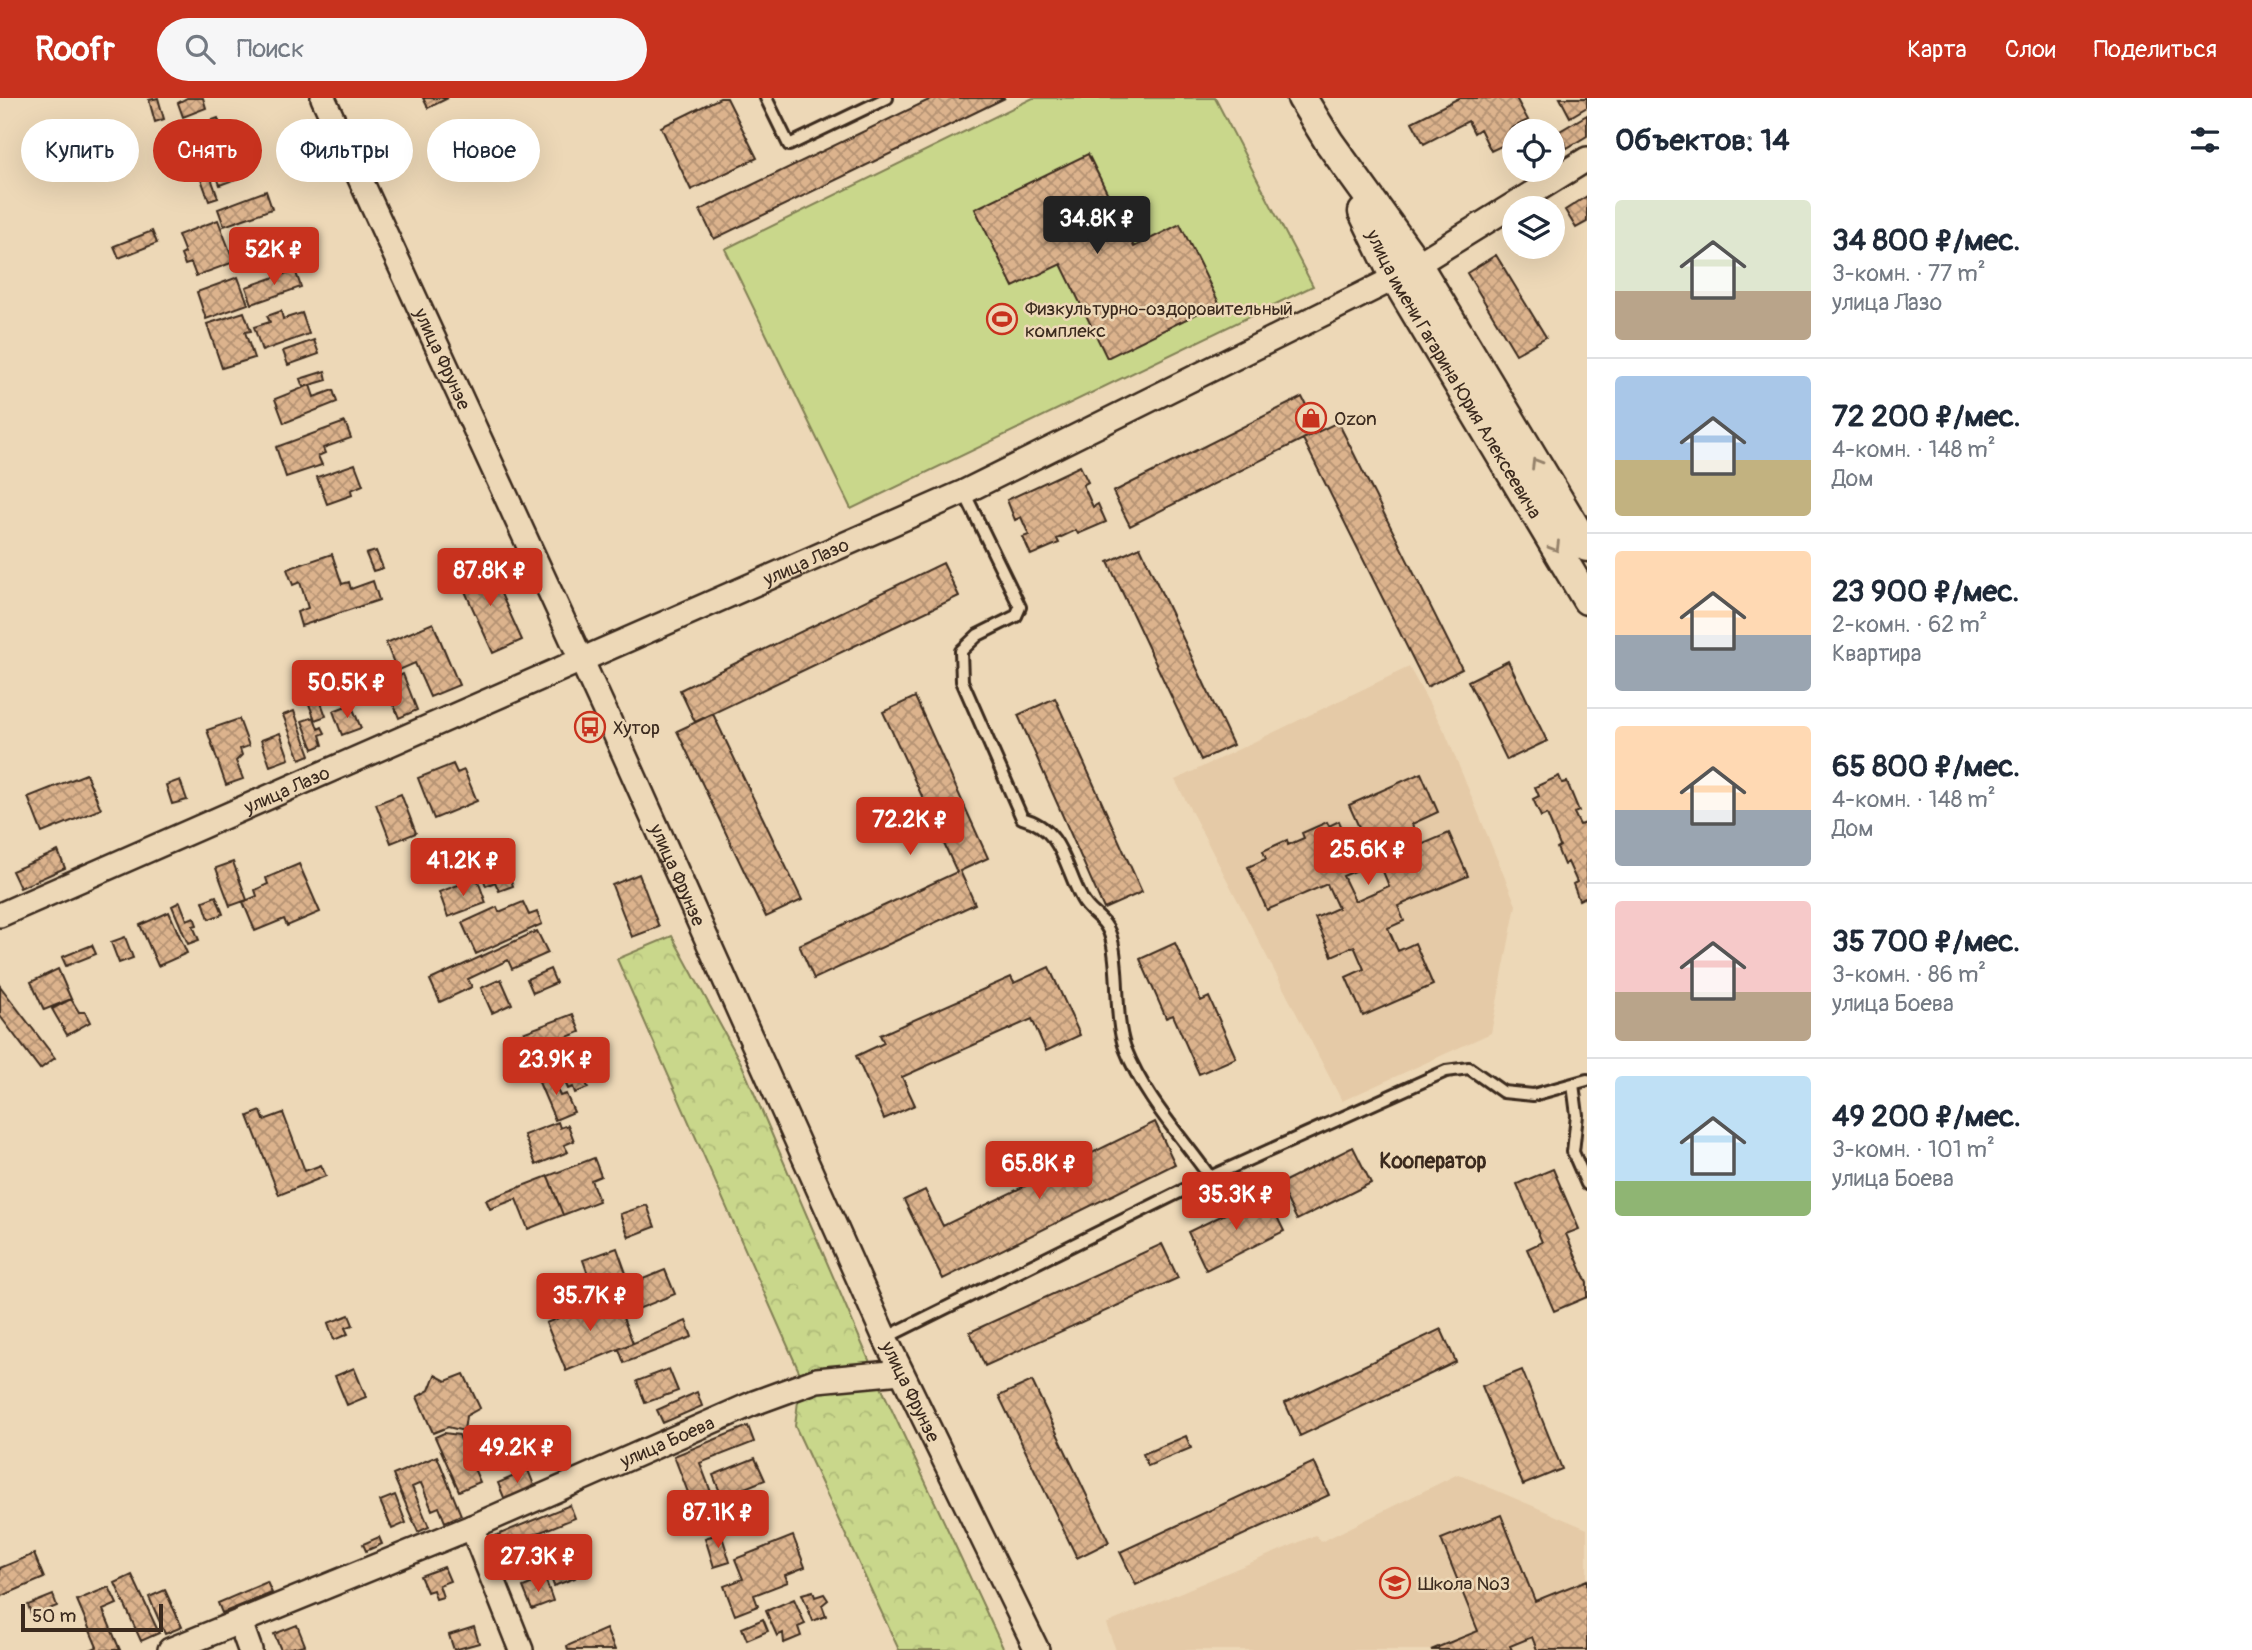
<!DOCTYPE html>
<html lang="ru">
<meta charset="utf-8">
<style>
:root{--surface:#fff;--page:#f6f6f7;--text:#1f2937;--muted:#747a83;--line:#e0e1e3;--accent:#c8321e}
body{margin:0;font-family:Pangolin,sans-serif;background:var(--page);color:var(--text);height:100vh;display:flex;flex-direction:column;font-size:26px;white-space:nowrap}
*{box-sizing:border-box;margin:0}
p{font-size:23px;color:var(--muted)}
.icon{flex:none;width:38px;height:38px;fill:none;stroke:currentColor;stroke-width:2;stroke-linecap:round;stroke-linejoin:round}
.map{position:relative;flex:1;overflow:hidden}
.sheet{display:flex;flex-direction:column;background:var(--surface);width:665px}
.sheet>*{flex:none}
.banner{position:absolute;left:21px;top:21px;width:665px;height:63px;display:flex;gap:14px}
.tools{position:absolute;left:1502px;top:21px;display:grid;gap:14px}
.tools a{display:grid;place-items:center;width:63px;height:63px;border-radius:50%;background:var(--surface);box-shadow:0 7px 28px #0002;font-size:35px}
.scale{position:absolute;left:21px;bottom:18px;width:142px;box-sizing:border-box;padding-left:7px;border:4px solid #3b2a1e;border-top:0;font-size:19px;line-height:24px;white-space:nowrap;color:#3b2a1e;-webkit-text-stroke:5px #edd8b7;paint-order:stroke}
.price{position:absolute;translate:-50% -60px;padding:0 16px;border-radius:7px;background:var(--accent);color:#fff;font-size:23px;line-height:46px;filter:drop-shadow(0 2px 4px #0008)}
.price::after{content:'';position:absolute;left:50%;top:42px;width:21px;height:16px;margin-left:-10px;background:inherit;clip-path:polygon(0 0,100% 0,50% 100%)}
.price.current{background:#222;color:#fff}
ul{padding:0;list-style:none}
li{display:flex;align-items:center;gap:21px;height:175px;padding:0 28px}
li+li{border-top:2px solid var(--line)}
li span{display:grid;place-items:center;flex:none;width:196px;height:140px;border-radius:7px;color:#555}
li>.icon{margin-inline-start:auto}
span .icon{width:84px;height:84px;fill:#fffc;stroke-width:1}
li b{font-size:30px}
h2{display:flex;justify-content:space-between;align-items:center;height:84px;padding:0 28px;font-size:30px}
.pill{padding:0 24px;border-radius:32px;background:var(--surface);box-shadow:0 7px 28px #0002;font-size:24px;line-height:63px}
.pill.current{background:var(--accent);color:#fff}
header{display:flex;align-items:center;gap:42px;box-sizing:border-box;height:98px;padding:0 35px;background:var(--accent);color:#fff}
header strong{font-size:33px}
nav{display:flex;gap:38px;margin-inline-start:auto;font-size:24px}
.search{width:490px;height:63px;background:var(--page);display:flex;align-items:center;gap:18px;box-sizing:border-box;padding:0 24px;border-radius:38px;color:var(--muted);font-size:26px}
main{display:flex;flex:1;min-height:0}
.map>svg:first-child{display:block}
.built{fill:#e5caa7}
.park{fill:url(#park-crowns);stroke:#828054;stroke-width:2}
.garden{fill:#c9d78b;stroke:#828054;stroke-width:2}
.building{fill:url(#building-cross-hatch);stroke:#3b2a1e;stroke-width:2}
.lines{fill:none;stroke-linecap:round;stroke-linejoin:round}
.service-casing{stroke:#3b2a1e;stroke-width:16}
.minor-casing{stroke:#3b2a1e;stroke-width:28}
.tertiary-casing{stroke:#3b2a1e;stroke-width:33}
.service{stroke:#edd8b7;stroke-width:10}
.minor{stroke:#edd8b7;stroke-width:23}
.tertiary{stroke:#edd8b7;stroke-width:28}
.oneway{stroke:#94816a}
.labels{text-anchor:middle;stroke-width:5;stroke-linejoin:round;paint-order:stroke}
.poi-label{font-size:19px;fill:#3b2a1e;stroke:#edd8b7;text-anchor:start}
.street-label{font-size:19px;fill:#3b2a1e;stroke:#edd8b7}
.neighbourhood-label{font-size:21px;font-weight:bold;fill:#3b2a1e;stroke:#edd8b7}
</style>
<header>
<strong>Roofr</strong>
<div class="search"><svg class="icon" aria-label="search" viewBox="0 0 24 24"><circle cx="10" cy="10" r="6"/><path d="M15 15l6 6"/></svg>Поиск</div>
<nav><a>Карта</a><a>Слои</a><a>Поделиться</a></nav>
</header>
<main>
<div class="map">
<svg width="1587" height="1552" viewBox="0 0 1587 1552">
<defs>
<pattern id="park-crowns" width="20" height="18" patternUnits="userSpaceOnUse" patternTransform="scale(1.75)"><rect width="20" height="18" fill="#c9d78b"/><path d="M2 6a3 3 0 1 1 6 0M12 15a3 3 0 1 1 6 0" fill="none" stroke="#aeb978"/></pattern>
<pattern id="building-cross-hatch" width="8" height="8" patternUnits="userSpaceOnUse" patternTransform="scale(1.75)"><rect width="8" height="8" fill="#dcb38d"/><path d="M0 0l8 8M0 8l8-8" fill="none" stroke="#b49273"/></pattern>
</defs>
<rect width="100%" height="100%" fill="#edd8b7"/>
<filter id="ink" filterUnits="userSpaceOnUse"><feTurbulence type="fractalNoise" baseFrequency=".0143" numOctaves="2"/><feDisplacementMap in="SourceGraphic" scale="14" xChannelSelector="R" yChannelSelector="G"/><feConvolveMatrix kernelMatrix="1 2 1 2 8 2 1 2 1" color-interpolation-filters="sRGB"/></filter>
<g filter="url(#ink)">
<path class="built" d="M1409,569L1445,634L1516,807L1491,935L1342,1003L1175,682Z
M1458,1376L1587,1431V1552H1116L1106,1526L1316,1437L1321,1444Z"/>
<path class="park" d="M672,838L742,967L875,1276L1004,1552H899L795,1328L801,1278L617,861Z"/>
<path class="garden" d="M1033,0H1215L1313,188L851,411L725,151Z"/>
<path class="building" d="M158,0L164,21L155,24L149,2Z
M187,0H203L206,10L183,19L178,5Z
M423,0H448L428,10Z
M720,0H727L757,60L691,92L661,29Z
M933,0H1005L714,141L700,112Z
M1459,0H1516L1528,22L1510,31L1514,42L1491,53L1480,31L1474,35L1468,23L1424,46L1412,24Z
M1560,0H1587V9L1570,19Z
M1587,17V38L1567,50L1558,34Z
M218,20L226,44L203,52L195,28Z
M184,47L193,72L181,76L172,51Z
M245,55L250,66L241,70L244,78L220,87L213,68Z
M1088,56L1134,149L1180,126L1219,205L1107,260L1061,166L1013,189L975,111Z
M209,74L218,100L209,103L200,78Z
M266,93L272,111L224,128L218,111Z
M1587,98V124L1576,130L1565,112Z
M218,122L234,164L196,178L191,165L185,167L181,157L185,155L178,137Z
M152,133L157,145L119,160L114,148Z
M280,134L285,150L240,165L235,149Z
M1496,157L1546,239L1516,256L1467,175Z
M295,172L301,189L252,206L246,189Z
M238,179L248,206L206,221L197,194Z
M281,213L283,221L302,215L309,236L262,253L254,229L270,224L267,218Z
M244,214L251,233L245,234L254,260L222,270L207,226Z
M314,242L319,256L288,267L283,253Z
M325,273L327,282L303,289L300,281Z
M310,287L314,299L333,292L337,304L284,325L275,301Z
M1302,299L1319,333L1130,428L1113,394Z
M345,324L351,340L323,350L325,355L318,358L322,367L286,379L276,349Z
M1338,324L1462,571L1427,589L1303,341Z
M355,366L363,387L351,392L352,397L327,406L317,379Z
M1080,368L1088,384L1083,387L1093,409L1098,406L1106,424L1078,436L1076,432L1057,441L1059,445L1031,457L1023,439L1029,437L1021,419L1015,422L1007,402Z
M1140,449L1233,647L1201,662L1108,464Z
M376,453L383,470L373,473L366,456Z
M332,456L342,486L349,484L351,491L373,483L379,502L301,528L297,514L308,510L300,484L293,487L287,471Z
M487,465L522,542L493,555L458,478Z
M943,465L959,498L695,624L680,592Z
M433,525L459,587L430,599L415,565L397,573L386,545Z
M1508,563L1547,643L1507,662L1468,583Z
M403,576L417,612L399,620L385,584Z
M915,599L988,760L960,773L975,806L814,881L799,847L957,774L883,614Z
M1055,600L1142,794L1104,811L1018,617Z
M320,602L326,618L315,622L309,606Z
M351,606L361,630L342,637L333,613Z
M294,613L310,657L300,661L283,617Z
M713,616L802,802L766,819L677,633Z
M314,619L318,631L322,629L325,635L320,637L323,647L313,651L302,623Z
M239,621L249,648L240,651L242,657L236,663L243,681L226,687L207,632Z
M280,635L289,661L270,668L261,642Z
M453,666L457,675L464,672L477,703L434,721L418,680Z
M1421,675L1438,714L1412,726L1421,747L1449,735L1468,778L1398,808L1404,823L1388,830L1398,853L1415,845L1433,887L1363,918L1346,879L1364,871L1354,848L1332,858L1315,820L1338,810L1327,786L1267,812L1248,769L1266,761L1263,753L1287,742L1288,747L1304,740L1302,735L1327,724L1329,728L1339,723L1360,771L1343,778L1355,803L1389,788L1382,771L1398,764L1387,738L1367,747L1349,707Z
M86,676L101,711L42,735L28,699Z
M1559,678L1562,685L1567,684L1579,713L1574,715L1580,727L1586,725L1587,728V804L1585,799L1579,802L1573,786L1577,784L1568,764L1564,767L1557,750L1560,748L1547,716L1541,719L1533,701L1539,698L1535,689Z
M180,682L187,702L172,706L166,687Z
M401,696L416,735L391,745L376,706Z
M58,753L65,770L20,790L12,773Z
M233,764L247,802L230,808L216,770Z
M505,765L513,788L499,793L495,784L486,788L481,774Z
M299,766L320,814L287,828L284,821L255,833L243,804L257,798L255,792L268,786L266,780Z
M639,776L659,829L632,839L612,787Z
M477,780L486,805L448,819L439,794Z
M216,798L223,816L209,821L203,803Z
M180,804L187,822L194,819L197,827L193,828L199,842L188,846L172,808Z
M523,804L529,817L537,814L542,826L476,856L462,825L497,809L499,814Z
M169,814L187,855L158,868L140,827Z
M537,833L548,855L512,871L508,862L468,881L472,889L440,904L430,882Z
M125,839L133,860L119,865L111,844Z
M1175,845L1201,903L1209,899L1236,960L1199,976L1173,917L1166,920L1140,861Z
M92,847L96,856L66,868L62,859Z
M1049,869L1080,937L1046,953L1032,921L902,979L915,1007L884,1021L856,958L884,945L880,937L1011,879L1014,885Z
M58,871L71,901L44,912L31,884Z
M550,871L556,885L533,895L527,881Z
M501,881L512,906L492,915L481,890Z
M0,888L55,960L40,971L0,918Z
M71,901L79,914H85L90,924L67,937L52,911Z
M573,916L580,934L544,948L553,971L533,978L517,937Z
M588,965L594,981L586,984L588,990L575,995L573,989L568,991L561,975Z
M556,975L562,987L556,989L560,998L566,996L574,1014L555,1022L538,982Z
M261,1013L264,1022L283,1015L305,1073L321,1067L326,1078L279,1097L248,1018Z
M558,1024L560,1030L568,1027L574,1043L564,1047L568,1054L536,1067L524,1037Z
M1155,1024L1175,1066L943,1181L904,1102L925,1092L943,1128Z
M1353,1049L1371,1085L1297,1122L1279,1086Z
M594,1060L601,1078L591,1082L599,1103L563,1117L548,1078Z
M1553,1071L1579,1131L1566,1136L1587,1185V1199L1554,1213L1527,1151L1542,1144L1517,1086Z
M548,1078L563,1117L528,1131L516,1101L490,1111L486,1102Z
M1266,1096L1284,1133L1206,1172L1188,1134Z
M647,1107L655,1129L629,1139L620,1116Z
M1162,1146L1178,1180L985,1268L970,1234Z
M617,1150L627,1178L593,1191L583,1162Z
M665,1172L675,1196L638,1211L628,1187Z
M614,1197L633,1245L566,1273L546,1225Z
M349,1217L353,1227L345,1230L348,1236L334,1242L328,1225Z
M686,1223L692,1239L624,1265L619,1251Z
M1441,1231L1456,1264L1300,1338L1285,1305Z
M354,1270L366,1299L347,1307L335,1278Z
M669,1271L678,1293L645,1305L637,1283Z
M1522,1272L1562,1371L1523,1387L1482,1288Z
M464,1276L480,1310L466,1318L464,1333L448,1329L433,1335L417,1299L429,1292L435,1277L446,1283Z
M1032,1283L1109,1444L1077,1460L999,1298Z
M697,1294L702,1308L663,1325L657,1312Z
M748,1328L754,1344L700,1365L714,1402L694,1410L674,1358Z
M444,1335L459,1337L480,1384L459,1393L435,1339Z
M1186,1338L1191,1350L1148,1368L1143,1356Z
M437,1358L461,1417L445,1424L439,1409L432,1412L421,1385L412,1389L429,1429L418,1434L393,1377Z
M755,1360L765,1382L722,1399L713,1377Z
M1314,1364L1329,1397L1136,1487L1120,1454Z
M528,1372L535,1390L505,1402L498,1385Z
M751,1396L761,1418L721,1435L712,1412Z
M395,1397L406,1425L392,1431L380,1403Z
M570,1407L575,1420L528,1439L534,1453L505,1464L495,1438Z
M1501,1417L1535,1503L1587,1482V1552H1537L1532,1539L1510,1548L1512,1552H1431L1478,1533L1441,1441Z
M721,1435L730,1464L714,1469L705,1440Z
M793,1438L805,1469L785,1477L788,1484L754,1497L758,1508L735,1517L724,1488L743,1481L735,1461Z
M379,1439L382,1446L366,1453L363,1446Z
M554,1442L563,1467L547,1473L546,1468L538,1471L535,1462L540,1460L536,1448Z
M34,1456L44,1480L0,1499V1470Z
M444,1469L450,1483L439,1487L443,1499L436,1501L433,1492L427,1494L420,1478Z
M570,1469L575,1480L554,1488L550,1477Z
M132,1477L159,1535L141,1543L115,1485Z
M545,1480L553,1503L532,1511L523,1489Z
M267,1484L272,1495L222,1515L218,1505Z
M109,1489L117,1506L103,1512L120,1552H90L97,1549L77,1502Z
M165,1492L182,1529L165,1536L149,1499Z
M813,1493L815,1499L824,1496L828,1502L822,1507L826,1518L813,1523L802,1496Z
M53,1497L57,1508L32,1518L28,1507Z
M794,1501L805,1526L798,1529L801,1538L784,1545L783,1535L777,1538L766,1513Z
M763,1521L768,1533L747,1542L742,1530Z
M297,1527L305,1547L281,1552L274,1536Z
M474,1529L479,1545L454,1552L449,1537Z
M606,1531L615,1552H568L567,1548Z"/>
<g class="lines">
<g class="service-casing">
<path id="service" d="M766,0L789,47L887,0
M964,394L1020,509L1016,518L978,537L961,553L962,583L1022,720C1063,731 1064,768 1082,801C1091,818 1107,819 1112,843C1120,876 1114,919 1125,950C1144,999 1180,1037 1210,1079
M1573,986L1577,1017L1573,1054L1587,1086
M885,1240L1210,1079L1446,973L1469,970L1503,994L1533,997L1587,982"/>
</g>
<g class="minor-casing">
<g id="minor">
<path id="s1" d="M323,0L608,620L885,1240L1037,1552"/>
<path id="s2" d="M0,817L964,394L1395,180L1587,61"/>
<path d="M472,1429L521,1552"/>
<path d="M240,1524L250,1552"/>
<path id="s3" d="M170,1552L472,1429L754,1305L817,1282L901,1274"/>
</g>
</g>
<g class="tertiary-casing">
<g id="tertiary">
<path d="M1302,0L1329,44L1417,166L1587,449"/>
<path id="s4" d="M1363,114L1395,180L1587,502"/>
</g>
</g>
<use href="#service" class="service"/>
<use href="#minor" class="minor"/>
<use href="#tertiary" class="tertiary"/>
</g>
<defs><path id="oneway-chevron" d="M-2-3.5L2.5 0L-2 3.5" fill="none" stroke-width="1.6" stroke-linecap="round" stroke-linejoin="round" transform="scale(1.75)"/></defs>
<g class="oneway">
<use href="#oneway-chevron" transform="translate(1536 365) rotate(-121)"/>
<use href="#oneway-chevron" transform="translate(1555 449) rotate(59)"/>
</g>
</g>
<defs>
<g id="stadium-ring" transform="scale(1.575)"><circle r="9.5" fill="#edd8b7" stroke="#c8321e" stroke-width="1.5"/><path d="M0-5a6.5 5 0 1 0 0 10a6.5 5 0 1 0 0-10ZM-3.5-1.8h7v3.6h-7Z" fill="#c8321e"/></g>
<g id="shop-ring" transform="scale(1.575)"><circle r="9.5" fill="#edd8b7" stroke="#c8321e" stroke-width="1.5"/><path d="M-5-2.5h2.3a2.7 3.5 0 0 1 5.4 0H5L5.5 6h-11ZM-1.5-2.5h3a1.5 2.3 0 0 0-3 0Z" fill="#c8321e"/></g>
<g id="bus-ring" transform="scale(1.575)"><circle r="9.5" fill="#edd8b7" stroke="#c8321e" stroke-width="1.5"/><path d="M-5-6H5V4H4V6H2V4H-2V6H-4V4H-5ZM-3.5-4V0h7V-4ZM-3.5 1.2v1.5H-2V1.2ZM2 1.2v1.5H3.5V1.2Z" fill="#c8321e"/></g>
<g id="school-ring" transform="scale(1.575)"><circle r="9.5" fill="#edd8b7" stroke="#c8321e" stroke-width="1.5"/><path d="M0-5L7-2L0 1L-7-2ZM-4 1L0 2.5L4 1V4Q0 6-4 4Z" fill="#c8321e"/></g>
</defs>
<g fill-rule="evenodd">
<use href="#stadium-ring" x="1002" y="221"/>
<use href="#shop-ring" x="1311" y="320"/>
<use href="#bus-ring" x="590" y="629"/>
<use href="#school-ring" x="1395" y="1485"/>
</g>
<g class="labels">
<g class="poi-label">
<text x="1025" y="217">Физкультурно-оздоровительный<tspan x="1025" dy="22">комплекс</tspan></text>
<text x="1334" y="327">Ozon</text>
<text x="613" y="636">Хутор</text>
<text x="1418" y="1492">Школа №3</text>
</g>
<g class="street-label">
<text dy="7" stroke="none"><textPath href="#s1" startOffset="287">улица Фрунзе</textPath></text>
<text dy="7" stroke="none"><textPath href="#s4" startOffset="186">улица имени Гагарина Юрия Алексеевича</textPath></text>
<text dy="7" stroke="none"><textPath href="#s2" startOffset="880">улица Лазо</textPath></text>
<text dy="7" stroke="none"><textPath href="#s2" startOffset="313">улица Лазо</textPath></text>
<text dy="7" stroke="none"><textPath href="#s1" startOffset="854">улица Фрунзе</textPath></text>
<text dy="7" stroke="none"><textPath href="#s1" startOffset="1421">улица Фрунзе</textPath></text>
<text dy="7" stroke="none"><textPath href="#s3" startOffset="539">улица Боева</textPath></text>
</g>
<g class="neighbourhood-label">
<text x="1433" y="1070">Кооператор</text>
</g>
</g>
</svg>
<div class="tools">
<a><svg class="icon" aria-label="locate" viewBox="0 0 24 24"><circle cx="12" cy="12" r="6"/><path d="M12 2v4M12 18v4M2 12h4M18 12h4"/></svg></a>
<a><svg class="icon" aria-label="layers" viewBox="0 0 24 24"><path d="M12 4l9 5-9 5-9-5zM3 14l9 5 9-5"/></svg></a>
</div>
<div class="scale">50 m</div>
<b class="price current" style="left:1097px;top:158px">34.8K ₽</b>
<b class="price" style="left:274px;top:189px">52K ₽</b>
<b class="price" style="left:490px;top:510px">87.8K ₽</b>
<b class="price" style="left:347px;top:622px">50.5K ₽</b>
<b class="price" style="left:910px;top:759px">72.2K ₽</b>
<b class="price" style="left:1368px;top:789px">25.6K ₽</b>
<b class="price" style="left:463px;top:800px">41.2K ₽</b>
<b class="price" style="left:556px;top:999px">23.9K ₽</b>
<b class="price" style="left:1039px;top:1103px">65.8K ₽</b>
<b class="price" style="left:1236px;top:1134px">35.3K ₽</b>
<b class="price" style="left:590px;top:1235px">35.7K ₽</b>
<b class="price" style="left:517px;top:1387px">49.2K ₽</b>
<b class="price" style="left:718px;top:1452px">87.1K ₽</b>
<b class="price" style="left:538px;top:1496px">27.3K ₽</b>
<div class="banner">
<a class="pill">Купить</a>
<a class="pill current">Снять</a>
<a class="pill">Фильтры</a>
<a class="pill">Новое</a>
</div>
</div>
<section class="sheet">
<h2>Объектов: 14<svg class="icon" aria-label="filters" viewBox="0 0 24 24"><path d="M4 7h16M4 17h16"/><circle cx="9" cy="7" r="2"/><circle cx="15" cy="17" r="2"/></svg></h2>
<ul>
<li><span style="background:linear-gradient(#dfe7d0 65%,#b9a48a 0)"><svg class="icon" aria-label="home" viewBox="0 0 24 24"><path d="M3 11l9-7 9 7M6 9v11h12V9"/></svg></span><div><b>34 800 ₽/мес.</b><p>3-комн. · 77 m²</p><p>улица Лазо</p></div></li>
<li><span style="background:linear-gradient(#a9c7e8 60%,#c2b280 0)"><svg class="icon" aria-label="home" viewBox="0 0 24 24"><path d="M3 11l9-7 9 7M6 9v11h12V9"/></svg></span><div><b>72 200 ₽/мес.</b><p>4-комн. · 148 m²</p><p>Дом</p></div></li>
<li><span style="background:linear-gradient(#ffd9b3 60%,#9aa5b1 0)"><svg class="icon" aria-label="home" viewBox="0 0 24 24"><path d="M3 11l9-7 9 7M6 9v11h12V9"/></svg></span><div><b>23 900 ₽/мес.</b><p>2-комн. · 62 m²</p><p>Квартира</p></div></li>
<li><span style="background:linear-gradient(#ffd9b3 60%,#9aa5b1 0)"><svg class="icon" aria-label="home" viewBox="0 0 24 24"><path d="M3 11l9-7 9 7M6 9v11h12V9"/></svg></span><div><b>65 800 ₽/мес.</b><p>4-комн. · 148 m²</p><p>Дом</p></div></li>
<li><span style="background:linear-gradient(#f6c9c9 65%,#b9a48a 0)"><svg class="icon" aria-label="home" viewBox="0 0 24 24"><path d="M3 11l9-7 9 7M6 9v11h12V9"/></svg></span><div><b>35 700 ₽/мес.</b><p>3-комн. · 86 m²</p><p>улица Боева</p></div></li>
<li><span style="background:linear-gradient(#bfe0f5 75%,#8fb573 0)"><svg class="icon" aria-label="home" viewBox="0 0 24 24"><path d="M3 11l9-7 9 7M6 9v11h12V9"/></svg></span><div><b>49 200 ₽/мес.</b><p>3-комн. · 101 m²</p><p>улица Боева</p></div></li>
</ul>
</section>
</main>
